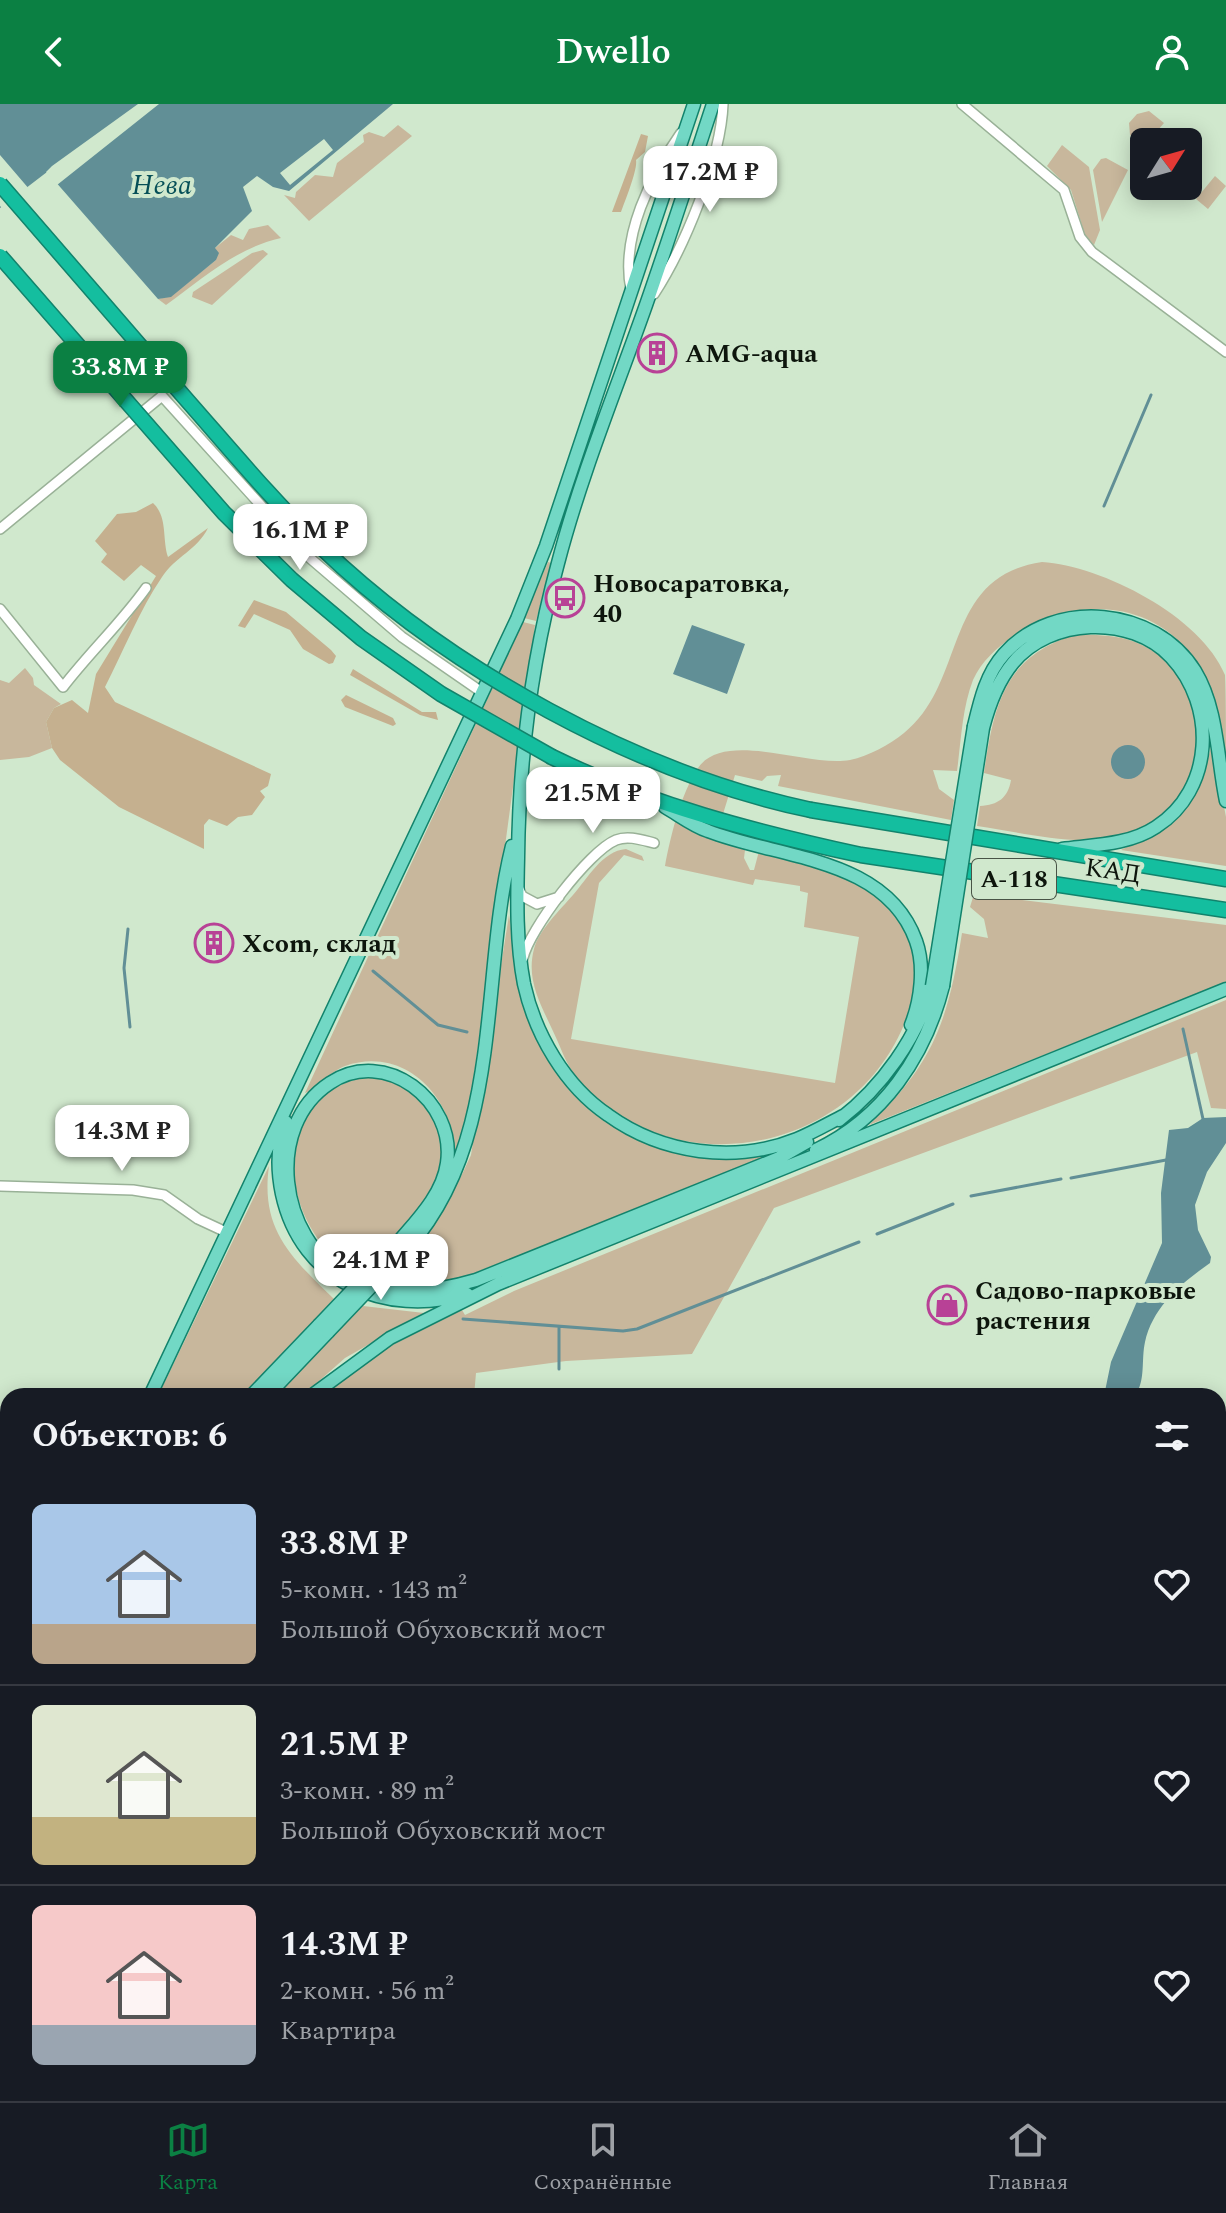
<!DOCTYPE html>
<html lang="ru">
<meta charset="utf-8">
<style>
:root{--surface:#171b24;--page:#242831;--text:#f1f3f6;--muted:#9ea1a6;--line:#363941;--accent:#0b8043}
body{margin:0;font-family:Spectral,serif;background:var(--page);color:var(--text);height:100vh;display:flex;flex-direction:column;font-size:30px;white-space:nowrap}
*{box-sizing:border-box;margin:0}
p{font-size:26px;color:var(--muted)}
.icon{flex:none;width:44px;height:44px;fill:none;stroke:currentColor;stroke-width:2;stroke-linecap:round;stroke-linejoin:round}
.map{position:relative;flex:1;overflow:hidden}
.panel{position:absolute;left:0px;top:1284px;width:1226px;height:714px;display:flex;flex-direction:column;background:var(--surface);border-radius:24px 24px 0 0;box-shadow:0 4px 20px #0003}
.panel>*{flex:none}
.needle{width:52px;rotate:53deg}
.controls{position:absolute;left:1130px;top:24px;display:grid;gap:16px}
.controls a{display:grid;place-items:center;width:72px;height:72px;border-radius:12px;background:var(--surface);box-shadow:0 4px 20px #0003;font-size:40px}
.price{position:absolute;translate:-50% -68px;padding:0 18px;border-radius:16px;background:#fff;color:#222;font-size:26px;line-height:52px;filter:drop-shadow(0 2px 4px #0008)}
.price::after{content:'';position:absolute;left:50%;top:48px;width:24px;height:18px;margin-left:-12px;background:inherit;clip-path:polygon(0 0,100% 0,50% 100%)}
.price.on{background:var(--accent);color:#fff}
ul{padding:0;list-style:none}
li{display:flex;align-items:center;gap:24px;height:200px;padding:0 32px}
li+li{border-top:2px solid var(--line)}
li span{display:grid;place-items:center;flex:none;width:224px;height:160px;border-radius:12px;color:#555}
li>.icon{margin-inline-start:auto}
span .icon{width:96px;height:96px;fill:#fffc;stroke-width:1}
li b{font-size:34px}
h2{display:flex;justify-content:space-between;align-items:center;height:96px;padding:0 32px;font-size:34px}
header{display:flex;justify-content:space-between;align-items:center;height:104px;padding:0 32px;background:var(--accent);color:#fff;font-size:36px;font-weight:600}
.dock{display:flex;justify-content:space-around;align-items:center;height:112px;border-top:2px solid var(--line);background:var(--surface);font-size:22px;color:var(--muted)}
.dock a{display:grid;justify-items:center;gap:4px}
.dock .on{color:var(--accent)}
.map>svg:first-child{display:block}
.green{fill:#c8b79c}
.forest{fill:#c5b08f}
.water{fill:#618f96}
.pier{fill:#d0e8cd}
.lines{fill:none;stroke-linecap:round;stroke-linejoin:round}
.stream{stroke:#618f96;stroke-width:3}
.minor-casing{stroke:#99b197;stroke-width:12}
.major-casing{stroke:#12836c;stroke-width:15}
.highway-casing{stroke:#12836c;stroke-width:17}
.minor{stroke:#fff;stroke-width:9}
.major{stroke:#72d8c5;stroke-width:12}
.highway{stroke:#14be9f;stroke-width:14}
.major-bridge-casing{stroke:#12836c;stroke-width:15;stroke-linecap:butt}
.highway-bridge-casing{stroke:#12836c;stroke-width:17;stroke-linecap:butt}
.major-bridge{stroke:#72d8c5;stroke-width:12}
.highway-bridge{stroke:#14be9f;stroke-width:14}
.labels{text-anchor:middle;stroke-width:8;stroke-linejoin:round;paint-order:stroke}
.shield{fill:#d0e8cd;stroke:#485446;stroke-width:2}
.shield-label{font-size:24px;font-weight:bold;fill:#0d150c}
.poi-label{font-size:26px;font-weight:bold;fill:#0d150c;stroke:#d0e8cd;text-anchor:start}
.street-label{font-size:26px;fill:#0d150c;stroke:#d0e8cd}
.water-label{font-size:28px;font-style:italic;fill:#064f57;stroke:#d0e8cd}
</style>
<header><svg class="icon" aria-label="back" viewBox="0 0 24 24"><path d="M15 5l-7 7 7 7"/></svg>Dwello<svg class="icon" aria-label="person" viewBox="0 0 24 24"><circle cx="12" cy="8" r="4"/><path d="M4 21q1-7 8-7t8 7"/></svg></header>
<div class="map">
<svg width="1226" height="1997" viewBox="0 0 1226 1997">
<rect width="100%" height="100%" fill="#d0e8cd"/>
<path class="green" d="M1149,7L1164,19L1144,42L1130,31L1129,19L1137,10Z
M398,21L412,32L309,117L284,91L295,94L296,88L315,71L333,73L337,59L364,38L363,31L369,28L384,33Z
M1062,41L1089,63L1100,126L1094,141L1085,131L1071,86L1047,62Z
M1106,54L1128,66L1102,118L1093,66L1101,55Z
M1215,72L1226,82L1208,105L1196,95Z
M268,121L281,134C236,144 202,175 166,201L158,195L171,192L216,156L215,144L231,131L243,136L249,125Z
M263,146L268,150L212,201L192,193L193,188L252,149Z
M548,458L551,459L536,517L524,514Z
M1042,458C1102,462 1201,512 1225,571C1226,590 1226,641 1226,663C1221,624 1215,580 1190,549C1145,493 1068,494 1014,532C997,543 981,558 973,576C962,604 961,638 957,667L933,666L939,685L954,696L951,716L778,682L781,671L767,672L762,677L735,671L715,736L745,746L744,754L750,766H754L759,747C790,756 829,761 857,777C936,821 926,906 875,969C800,1059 654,1067 577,974C566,961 560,941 552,925C540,899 526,875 534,845C539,826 560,806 573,791C588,774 602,747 626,745L642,752L644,757L624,751L599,779L571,935L835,979L859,833L804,823L808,789L800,787V782L755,775L753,781L665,762C670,734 681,689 698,664C725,625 808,664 850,656C869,652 889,641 904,629C968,578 941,473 1042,458Z
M523,518L535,521L468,1015L455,1053C455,995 406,941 345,962C329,968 316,986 305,989Z
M1078,530C1094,531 1111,531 1126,535C1226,563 1220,716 1111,734C1067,741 1020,728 977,722L980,702C998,701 1008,694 1011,676L984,669C994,601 1004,551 1078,530Z
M25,564L33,574L34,581L61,600L54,604L46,618L52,644L29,653L0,656V576L9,579Z
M1212,641L1226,713V762L1121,746L1174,718L1198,685Z
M974,790L1226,821V878L869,1021C934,959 948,917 962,829L988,834L984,815L970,803Z
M509,811L520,884L592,1005L634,1034L688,1051L719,1054L763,1050L765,1054L454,1177L384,1180C419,1140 450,1100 471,1051Z
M1226,896V1005L1211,1004L1197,948L774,1104L692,1250L566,1257L476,1269L474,1292H322C361,1261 414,1218 462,1206L465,1211L514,1187Z
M367,973C394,976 420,986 433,1011C467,1074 396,1129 356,1169C278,1127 264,990 367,973Z
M269,1062C260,1126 292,1154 334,1195L242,1292H158Z
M363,1202L424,1209L345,1254L302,1292H273Z"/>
<path class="forest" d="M641,30L648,32L645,48L636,56C638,65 625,97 621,108H612Z
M153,399C168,413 162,435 168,453L208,424C198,445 175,453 162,473C140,505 123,548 105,583L115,598L271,670L268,682L260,687L265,693L252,711L238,713L227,722L209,715L204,721V745L119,703L60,656L52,644L46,618L54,604L72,596L88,609L96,570L156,472L141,461L124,477L101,458L107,450L95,437L117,410L136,408Z
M254,496L286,508L331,546L336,552L333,559L329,560L303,545L290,526L254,510L245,524L238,522Z
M353,565L422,608H436L438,616L420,611L350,571Z
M346,591L393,614L396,620L393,622L345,603L341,596Z"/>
<path class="water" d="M0,0H393L289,87L273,83L257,72L243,83L252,107L215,144L219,149L216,156L171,193L158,195L47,68L0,104Z
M692,521L745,540L727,590L673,570Z
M1111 658a17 17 0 1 1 34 0a17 17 0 1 1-34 0Z
M1226,1013V1039L1207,1068L1195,1101L1198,1126L1211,1153L1210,1159C1183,1178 1153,1202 1145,1238C1141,1256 1146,1276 1135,1292H1104L1111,1258L1162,1139L1161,1089L1169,1026L1188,1024L1203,1014Z"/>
<path class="pier" d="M138,0H159L57,81L46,68L52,62Z
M324,35L333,46L290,81L280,69Z
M0,51L30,86L4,106L0,102Z"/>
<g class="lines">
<path class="stream" d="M1104,402L1151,291
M128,825L124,864L130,923
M373,867L438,921L467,928
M1183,925L1203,1015
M1071,1074L1166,1056
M971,1092L1061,1075
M877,1130L953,1100
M463,1215L623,1227L637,1225L859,1138
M559,1223V1265
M1218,1510L1226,1462
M102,1990L105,1997"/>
<g class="minor-casing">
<path id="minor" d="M962,0L1064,86L1080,133L1092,148L1226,248
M631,186C620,132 651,72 681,29
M654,190C684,144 721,55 723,0
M0,425L162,292L304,449L402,533L483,589
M0,505L63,583C89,549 121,519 146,484
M519,785L522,792L537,800L559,793
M523,854C529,826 589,747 616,736C628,731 642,736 654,739
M0,1082L133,1086L164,1091L198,1115L226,1128
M0,1583L8,1584
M1218,1628H1226
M0,1978H8
M91,1990L93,1997"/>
</g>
<g class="major-casing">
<path id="major" d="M713,0C691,67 669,135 646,201C616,286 581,371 558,459C532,555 519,655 518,754C517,796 516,838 524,880C535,930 565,982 608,1011C662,1050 735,1060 797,1035C814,1028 829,1019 845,1011
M974,622C980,597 986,570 1004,550C1055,493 1155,503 1195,567C1218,605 1217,654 1226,697
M983,624C989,601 997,578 1013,559C1050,514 1130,510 1171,553C1217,602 1214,686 1156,723C1129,741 1093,741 1062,745
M665,703C679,711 693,722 708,727C780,755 886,753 916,837C925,862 921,896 911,921
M839,1016C882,983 917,934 932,882
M286,1018C277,1040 277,1066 282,1090C301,1178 385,1214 467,1190
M816,1046C883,1014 925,953 943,882
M400,1136C419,1114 443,1089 447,1059C456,997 385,942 330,979C264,1022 279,1135 345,1171C387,1194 432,1189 476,1176L779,1054L807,1038
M408,1144C505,1034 479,875 512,742
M150,1292L517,515L546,442L694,0
M251,1292L319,1221
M267,1292L328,1228
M311,1292L390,1234L498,1180L1226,885
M37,1990V1997
M46,1997V1990"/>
</g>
<g class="highway-casing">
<path id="highway" d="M552,653C650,701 755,728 861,751L1226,806
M811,706L1226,775"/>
</g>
<use href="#minor" class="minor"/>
<use href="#major" class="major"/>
<use href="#highway" class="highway"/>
<g class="major-bridge-casing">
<path id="major-bridge" d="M932,882L974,622
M943,882L983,624
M319,1221L400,1136
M328,1228L408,1144"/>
</g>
<g class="highway-bridge-casing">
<path id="highway-bridge" d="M0,80C62,152 124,224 186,295C230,345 273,397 321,443C448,565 639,670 811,706
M0,152L224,409L292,476L361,534L441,590L552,653"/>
</g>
<use href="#major-bridge" class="major-bridge"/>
<use href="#highway-bridge" class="highway-bridge"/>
</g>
<defs>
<g id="building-ring" transform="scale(2)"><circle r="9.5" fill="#d0e8cd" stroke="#b84196" stroke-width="1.5"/><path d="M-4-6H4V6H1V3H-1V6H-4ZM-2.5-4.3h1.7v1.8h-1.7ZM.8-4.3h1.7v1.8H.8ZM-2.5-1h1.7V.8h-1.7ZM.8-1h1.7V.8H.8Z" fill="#b84196"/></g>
<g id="bus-ring" transform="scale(2)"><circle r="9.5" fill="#d0e8cd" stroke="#b84196" stroke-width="1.5"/><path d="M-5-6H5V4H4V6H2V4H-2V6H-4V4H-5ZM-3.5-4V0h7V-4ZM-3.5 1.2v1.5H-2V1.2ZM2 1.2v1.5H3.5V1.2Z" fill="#b84196"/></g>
<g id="shop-ring" transform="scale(2)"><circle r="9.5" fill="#d0e8cd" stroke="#b84196" stroke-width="1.5"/><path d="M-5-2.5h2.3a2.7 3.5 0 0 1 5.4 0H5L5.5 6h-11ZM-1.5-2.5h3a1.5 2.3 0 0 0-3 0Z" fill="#b84196"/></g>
</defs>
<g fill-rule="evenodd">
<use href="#building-ring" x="657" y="249"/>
<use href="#bus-ring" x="565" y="494"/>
<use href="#building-ring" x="214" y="839"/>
<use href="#shop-ring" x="947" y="1201"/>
</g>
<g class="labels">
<rect class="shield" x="972" y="755" width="84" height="40" rx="6"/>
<g class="shield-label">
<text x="1014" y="783">А-118</text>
</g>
<g class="poi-label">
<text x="685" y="258">AMG-aqua</text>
<text x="593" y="488">Новосаратовка,<tspan x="593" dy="30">40</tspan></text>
<text x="242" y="848">Xсom, склад</text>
<text x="975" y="1195">Садово-парковые<tspan x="975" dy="30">растения</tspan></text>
</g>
<g class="street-label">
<text transform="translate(1113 766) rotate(8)" y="9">КАД</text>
</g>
<g class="water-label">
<text x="162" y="90">Нева</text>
</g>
</g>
</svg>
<div class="controls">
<a><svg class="needle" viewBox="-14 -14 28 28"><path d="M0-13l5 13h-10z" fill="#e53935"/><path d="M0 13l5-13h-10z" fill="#9ea1a6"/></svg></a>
</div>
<b class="price" style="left:710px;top:110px">17.2M ₽</b>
<b class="price on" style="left:120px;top:305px">33.8M ₽</b>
<b class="price" style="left:300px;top:468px">16.1M ₽</b>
<b class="price" style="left:593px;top:731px">21.5M ₽</b>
<b class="price" style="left:122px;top:1069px">14.3M ₽</b>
<b class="price" style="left:381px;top:1198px">24.1M ₽</b>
<section class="panel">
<h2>Объектов: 6<svg class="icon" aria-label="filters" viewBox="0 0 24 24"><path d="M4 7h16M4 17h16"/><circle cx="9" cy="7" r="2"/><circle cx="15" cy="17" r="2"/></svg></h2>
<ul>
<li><span style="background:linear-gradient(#a9c7e8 75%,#b9a48a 0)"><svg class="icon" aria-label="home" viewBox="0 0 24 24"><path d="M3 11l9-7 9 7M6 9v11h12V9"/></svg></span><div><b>33.8M ₽</b><p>5-комн. · 143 m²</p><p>Большой Обуховский мост</p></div><svg class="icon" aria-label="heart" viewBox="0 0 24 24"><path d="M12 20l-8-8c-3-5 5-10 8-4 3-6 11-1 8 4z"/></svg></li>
<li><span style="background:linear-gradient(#dfe7d0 70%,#c2b280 0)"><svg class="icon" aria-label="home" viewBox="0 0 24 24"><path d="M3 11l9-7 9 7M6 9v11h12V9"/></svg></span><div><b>21.5M ₽</b><p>3-комн. · 89 m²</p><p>Большой Обуховский мост</p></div><svg class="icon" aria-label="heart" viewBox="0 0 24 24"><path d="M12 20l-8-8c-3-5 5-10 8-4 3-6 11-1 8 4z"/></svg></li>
<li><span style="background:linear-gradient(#f6c9c9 75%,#9aa5b1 0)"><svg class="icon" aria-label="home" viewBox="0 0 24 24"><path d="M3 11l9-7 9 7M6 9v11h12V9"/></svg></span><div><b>14.3M ₽</b><p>2-комн. · 56 m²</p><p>Квартира</p></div><svg class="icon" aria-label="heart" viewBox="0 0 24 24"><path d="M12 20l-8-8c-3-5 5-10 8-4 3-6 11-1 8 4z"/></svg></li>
</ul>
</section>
</div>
<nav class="dock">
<a class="on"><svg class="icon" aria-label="map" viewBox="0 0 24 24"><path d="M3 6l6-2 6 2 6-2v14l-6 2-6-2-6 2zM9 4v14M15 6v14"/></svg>Карта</a>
<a><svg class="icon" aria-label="saved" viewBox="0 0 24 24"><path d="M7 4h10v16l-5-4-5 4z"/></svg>Сохранённые</a>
<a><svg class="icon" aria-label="home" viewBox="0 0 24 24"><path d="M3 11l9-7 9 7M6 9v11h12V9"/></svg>Главная</a>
</nav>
